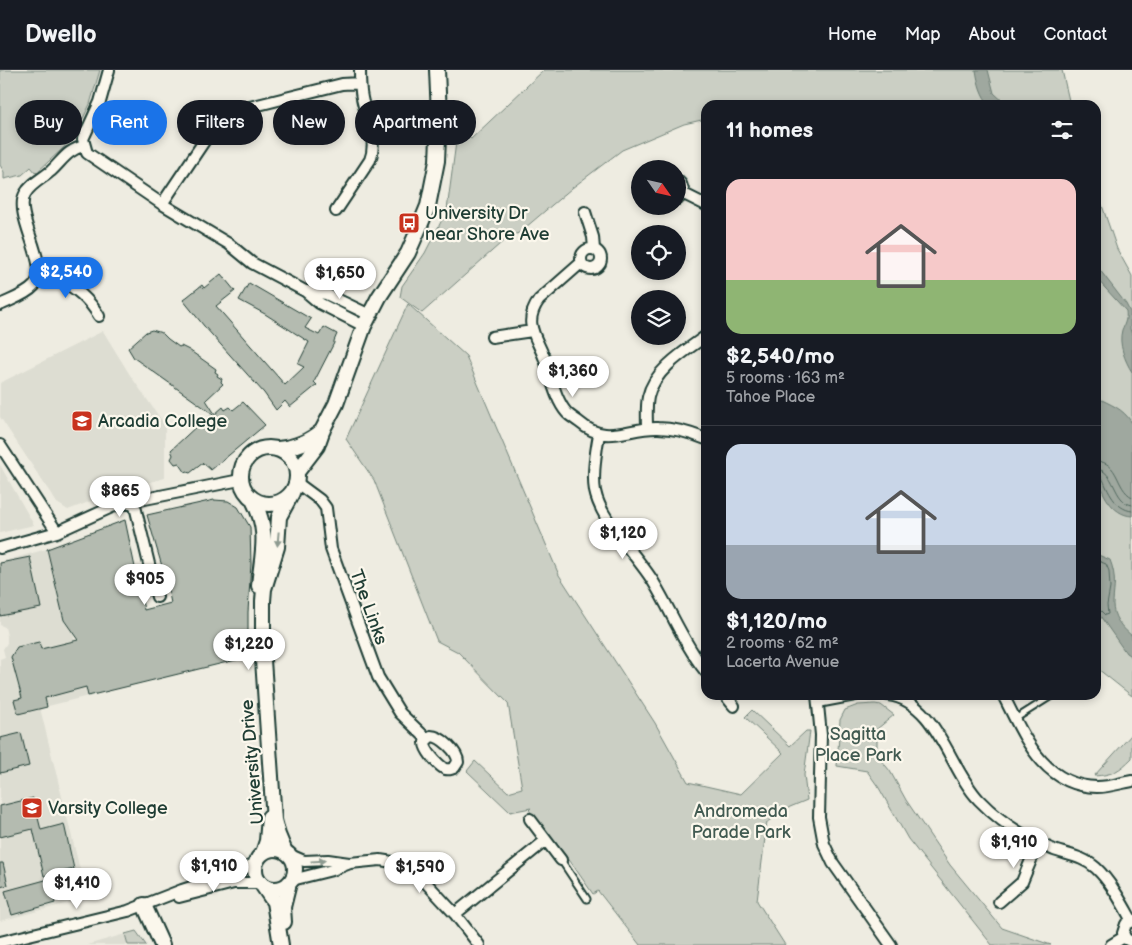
<!DOCTYPE html>
<meta charset="utf-8">
<style>
:root{--surface:#171b24;--page:#20242c;--text:#f1f3f6;--muted:#9ea1a6;--line:#363941;--accent:#1a73e8}
body{margin:0;font-family:"Balsamiq Sans",sans-serif;background:var(--page);color:var(--text);height:100vh;display:flex;flex-direction:column;font-size:19px;white-space:nowrap}
*{box-sizing:border-box;margin:0}
p{font-size:16px;color:var(--muted)}
.icon{flex:none;width:28px;height:28px;fill:none;stroke:currentColor;stroke-width:2;stroke-linecap:round;stroke-linejoin:round}
.map{position:relative;flex:1;overflow:hidden}
.side{position:absolute;left:701px;top:30px;width:400px;height:600px;display:flex;flex-direction:column;background:var(--surface);border-radius:15px;box-shadow:0 2px 8px #0003}
.side>*{flex:none}
.top-card{position:absolute;left:15px;top:30px;width:475px;height:45px;display:flex;gap:10px}
.needle{width:32px;rotate:124deg}
.controls{position:absolute;left:631px;top:90px;display:grid;gap:10px}
.controls a{display:grid;place-items:center;width:55px;height:55px;border-radius:50%;background:var(--surface);box-shadow:0 2px 8px #0003;font-size:25px}
.price{position:absolute;translate:-50% -42px;padding:0 11px;border-radius:18px;background:#fff;color:#222;font-size:16px;line-height:32px;filter:drop-shadow(0 1px 2px #0008)}
.price::after{content:'';position:absolute;left:50%;top:30px;width:15px;height:11px;margin-left:-8px;background:inherit;clip-path:polygon(0 0,100% 0,50% 100%)}
.price.on{background:var(--accent);color:#fff}
ul{padding:0;list-style:none}
li{display:grid;align-content:center;gap:10px;height:265px;padding:0 25px}
li+li{border-top:1px solid var(--line)}
li span{display:grid;place-items:center;height:155px;border-radius:15px;color:#555}
li>.icon{margin-inline-start:auto}
span .icon{width:90px;height:90px;fill:#fffc;stroke-width:1}
li b{font-size:21px}
h2{display:flex;justify-content:space-between;align-items:center;height:60px;padding:0 25px;font-size:21px}
.tag{padding:0 18px;border-radius:22px;background:var(--surface);box-shadow:0 2px 8px #0003;font-size:18px;line-height:45px}
.tag.on{background:var(--accent);color:#fff}
header{display:flex;align-items:center;gap:30px;box-sizing:border-box;height:70px;padding:0 25px;background:var(--surface);border-bottom:1px solid var(--line)}
header strong{font-size:24px}
nav{display:flex;gap:28px;margin-inline-start:auto;font-size:18px}
.map>svg:first-child{display:block}
.built{fill:#ddddd2}
.green{fill:#cbcfc4;stroke:#75867c}
.water{fill:#9fa89f;stroke:#6c7d74}
.lines{fill:none;stroke-linecap:round;stroke-linejoin:round}
.shore{stroke:#52685f;stroke-width:1}
.building{fill:#b4bbb0;stroke:#1f3d34}
.lane-casing{stroke:#1f3d34;stroke-width:9}
.street-casing{stroke:#1f3d34;stroke-width:14}
.secondary-casing{stroke:#1f3d34;stroke-width:18}
.lane{stroke:#fbf7ec;stroke-width:5}
.street{stroke:#fbf7ec;stroke-width:10}
.secondary{stroke:#fbf7ec;stroke-width:14}
.oneway{fill:#8d9a90}
.labels{text-anchor:middle;stroke-width:4.5;stroke-linejoin:round;paint-order:stroke}
.poi-label{font-size:18px;fill:#1f3d34;stroke:#fbf7ec;text-anchor:start}
.street-label{font-size:18px;fill:#1f3d34;stroke:#fbf7ec}
.park-label{font-size:18px;fill:#415a51;stroke:#fbf7ec}
</style>
<header>
<strong>Dwello</strong>
<nav><a>Home</a><a>Map</a><a>About</a><a>Contact</a></nav>
</header>
<div class="map">
<svg width="1132" height="875" viewBox="0 0 1132 875">
<rect width="100%" height="100%" fill="#eeece1"/>
<filter id="ink" filterUnits="userSpaceOnUse"><feTurbulence type="fractalNoise" baseFrequency=".02" numOctaves="2"/><feDisplacementMap in="SourceGraphic" scale="10" xChannelSelector="R" yChannelSelector="G"/><feConvolveMatrix kernelMatrix="1 2 1 2 8 2 1 2 1" color-interpolation-filters="sRGB"/></filter>
<g filter="url(#ink)">
<path class="built" d="M103,261L130,305L165,355V408L120,420L68,440L57,433L0,347V313Z
M0,395L34,455L0,463Z
M47,479L64,550L73,563L88,626L40,638L87,828L0,851V589L5,587L3,579L7,573V566L5,557L0,555V492Z
M125,864L128,875H87Z"/>
<path class="green" d="M0,0H100L90,34L73,69L36,103L31,97L22,105L4,109V102L0,95Z
M544,0H1062L1070,35H706V49L684,54L622,80L572,118L519,163L509,166L422,243L400,227L402,216L425,183L447,140L458,57L471,69Z
M1096,118L1117,179L1132,206V626L1098,599L1096,596Z
M408,234L466,286L559,505L655,653L688,712L741,724L783,683L745,647L752,640L790,676L806,661H810L804,705L807,730L790,737L767,752L757,831L785,875H640L598,821L593,824L570,791L529,740L531,738L510,742L467,701L475,691L508,722L522,718L508,633L458,582L437,571L374,410L346,369Z
M875,634L881,635L894,645L877,659V685L890,701L906,730L950,795L1002,858L1051,875H992L908,769L879,718L867,701L837,696L840,650L845,640L858,635Z
M1132,664V688C1119,701 1113,705 1094,706Z
M136,861L146,875H128L125,864Z"/>
<path class="water" d="M976,0H988L994,23L1007,35H990C981,26 978,13 976,0Z
M1096,195L1126,234L1130,242V259L1132,265V302C1125,291 1118,274 1122,260C1125,253 1127,249 1126,241L1096,208Z
M1096,327C1111,335 1123,338 1132,353V446C1112,445 1101,422 1097,405C1095,397 1096,389 1096,381C1096,363 1096,345 1096,327Z
M1096,484L1110,490C1124,525 1097,537 1132,566V587L1126,583L1096,540Z"/>
<g class="lines">
<path class="shore" d="M1096,391C1120,392 1115,418 1132,427
M1096,399C1116,400 1112,431 1132,435
M1096,405L1102,407C1108,421 1115,439 1132,441
M1096,490L1106,494L1109,501L1110,518L1107,535L1108,544L1105,545L1101,541L1096,540"/>
</g>
<path class="building" d="M221,204L235,221L216,236L285,315L304,297L298,294L309,272L265,244L239,230L249,213L311,249L305,258L319,265L324,257L337,264L334,271V273L314,312L317,315L290,337L285,331L276,340L264,323L204,256L183,230L202,215L204,218Z
M152,260L162,263L168,269L179,277L181,276L189,280L216,299L215,302L218,304L217,306L222,309L221,312L223,314L206,330L215,344L223,337L225,340L230,337L233,340L243,332L265,355L211,400L203,393L190,403L187,402L186,403L179,393L175,394L171,389L173,385L171,380L200,353L201,355L213,344L134,288L128,278L146,262Z
M214,430L228,431L238,437L250,457L251,494L248,542V587L88,626L86,617L45,628L47,637L18,644L14,630L22,628L11,587L17,577L39,572L41,579L78,570L64,550L47,479L125,450L144,540L171,533L166,510L147,445Z
M30,487L41,538L0,546V493Z
M21,663L29,696L0,703V668Z
M33,728L41,760L64,754L74,799L44,806L33,759L0,767V736Z
M0,793H3L8,815L0,817Z
M49,809L55,833L12,845L5,821Z"/>
<g class="lines">
<g class="lane-casing">
<path id="lane" d="M1015,649L1053,625
M561,790L587,829"/>
</g>
<g class="street-casing">
<path id="street" d="M109,0L100,32L83,69L87,83L162,134L229,174L252,193L305,221L319,233L364,256
M678,111L681,114L683,120L678,129
M682,123L706,135
M162,134L219,49L226,43L342,14L360,13
M336,141L370,90C378,71 366,48 362,28C360,19 360,9 360,0
M585,142L593,167L594,179
M581 189a10 10 0 1 1 20 0a10 10 0 1 1-20 0Z
M581,193L539,230C523,252 535,265 544,287C551,304 554,328 567,343C570,346 575,349 579,352C607,376 627,357 658,358C675,358 691,363 706,369
M39,206C45,207 52,207 58,210C75,216 90,231 99,246
M306,221L326,224L370,245
M0,235C10,230 26,225 34,216C52,196 13,146 25,124C30,114 43,108 51,101C63,90 67,80 84,76
M492,267L532,261
M647,358C647,348 646,337 648,327C654,300 685,281 706,266
M599,364C596,381 592,404 595,421C601,452 638,486 654,513C672,543 684,574 706,602
M0,375L57,462
M297,413L320,430L326,438L331,479L378,607L400,643L427,669
M134,432L157,527
M0,478L57,462L112,437L145,429L240,410
M725,625L734,636
M817,625L821,665L819,747L824,774L833,793L891,875
M888,625C937,631 949,699 979,730C1001,753 1025,768 1054,780C1068,785 1084,787 1096,798C1111,812 1122,833 1132,851
M1003,625C1024,666 1043,716 1097,717C1110,717 1120,713 1132,711
M818,632L855,625
M431,666C441,666 458,682 458,692L454,698C450,699 449,700 445,699C438,695 424,680 425,672Z
M530,749L561,790
M288,784L304,791L328,790L349,793
M292,810L332,800L350,793L380,790L405,794L416,802L455,844L479,875
M179,827L234,813H260
M999,832L1022,812L1038,773
M455,844L545,771
M1132,851L1126,854L1123,863L1126,869L1132,872
M0,872L128,841L182,820L232,804L256,793
M1111,875L1124,867"/>
</g>
<g class="secondary-casing">
<path id="secondary" d="M241 406a28 28 0 1 1 56 0a28 28 0 1 1-56 0Z
M278,379C296,377 309,372 323,360
M297,402L317,376L323,359L336,334L364,256L379,227L408,183L419,158L428,136L437,91L439,45L437,0
M253,430C270,462 262,482 259,516
M255 799a20 20 0 1 1 40 0a20 20 0 1 1-40 0Z
M285,782L278,765L274,750L263,590V531L264,519L277,477L279,447L292,423
M263,783L267,771L269,747
M263,816L274,832L281,875
M144,835L162,875
M284,852L283,837L289,813"/>
</g>
<use href="#lane" class="lane"/>
<use href="#street" class="street"/>
<use href="#secondary" class="secondary"/>
</g>
<defs><path id="oneway-solid" d="M-6-.8H1V-3.2L6.5 0L1 3.2V.8H-6Z" transform="scale(1.25)"/></defs>
<g class="oneway">
<use href="#oneway-solid" transform="translate(278 469) rotate(95)"/>
<use href="#oneway-solid" transform="translate(318 791) rotate(-4)"/>
</g>
</g>
<defs>
<g id="bus-square" transform="scale(1.125)"><rect x="-9" y="-9" width="18" height="18" rx="4" fill="#c8321e" stroke="#fbf7ec"/><path d="M-5-6H5V4H4V6H2V4H-2V6H-4V4H-5ZM-3.5-4V0h7V-4ZM-3.5 1.2v1.5H-2V1.2ZM2 1.2v1.5H3.5V1.2Z" fill="#fff"/></g>
<g id="school-square" transform="scale(1.125)"><rect x="-9" y="-9" width="18" height="18" rx="4" fill="#c8321e" stroke="#fbf7ec"/><path d="M0-5L7-2L0 1L-7-2ZM-4 1L0 2.5L4 1V4Q0 6-4 4Z" fill="#fff"/></g>
</defs>
<g fill-rule="evenodd">
<use href="#bus-square" x="409" y="153"/>
<use href="#school-square" x="82" y="351"/>
<use href="#school-square" x="32" y="738"/>
</g>
<g class="labels">
<g class="poi-label">
<text x="425" y="149">University Dr<tspan x="425" dy="21">near Shore Ave</tspan></text>
<text x="98" y="357">Arcadia College</text>
<text x="48" y="744">Varsity College</text>
</g>
<g class="street-label">
<text transform="translate(369 537) rotate(70)" y="6">The Links</text>
<text transform="translate(252 692) rotate(-95)" y="6">University Drive</text>
</g>
<g class="park-label">
<text x="858" y="670">Sagitta<tspan x="858" dy="21">Place Park</tspan></text>
<text x="741" y="747">Andromeda<tspan x="741" dy="21">Parade Park</tspan></text>
</g>
</g>
</svg>
<div class="controls">
<a><svg class="needle" viewBox="-14 -14 28 28"><path d="M0-13l5 13h-10z" fill="#e53935"/><path d="M0 13l5-13h-10z" fill="#9ea1a6"/></svg></a>
<a><svg class="icon" aria-label="locate" viewBox="0 0 24 24"><circle cx="12" cy="12" r="6"/><path d="M12 2v4M12 18v4M2 12h4M18 12h4"/></svg></a>
<a><svg class="icon" aria-label="layers" viewBox="0 0 24 24"><path d="M12 4l9 5-9 5-9-5zM3 14l9 5 9-5"/></svg></a>
</div>
<b class="price on" style="left:66px;top:229px">$2,540</b>
<b class="price" style="left:340px;top:230px">$1,650</b>
<b class="price" style="left:573px;top:328px">$1,360</b>
<b class="price" style="left:120px;top:448px">$865</b>
<b class="price" style="left:623px;top:490px">$1,120</b>
<b class="price" style="left:145px;top:536px">$905</b>
<b class="price" style="left:249px;top:601px">$1,220</b>
<b class="price" style="left:1014px;top:799px">$1,910</b>
<b class="price" style="left:214px;top:823px">$1,910</b>
<b class="price" style="left:420px;top:824px">$1,590</b>
<b class="price" style="left:77px;top:840px">$1,410</b>
<div class="top-card">
<a class="tag">Buy</a>
<a class="tag on">Rent</a>
<a class="tag">Filters</a>
<a class="tag">New</a>
<a class="tag">Apartment</a>
</div>
<section class="side">
<h2>11 homes<svg class="icon" aria-label="filters" viewBox="0 0 24 24"><path d="M4 7h16M4 17h16"/><circle cx="9" cy="7" r="2"/><circle cx="15" cy="17" r="2"/></svg></h2>
<ul>
<li><span style="background:linear-gradient(#f6c9c9 65%,#8fb573 0)"><svg class="icon" aria-label="home" viewBox="0 0 24 24"><path d="M3 11l9-7 9 7M6 9v11h12V9"/></svg></span><div><b>$2,540/mo</b><p>5 rooms · 163 m²</p><p>Tahoe Place</p></div></li>
<li><span style="background:linear-gradient(#c9d6e8 65%,#9aa5b1 0)"><svg class="icon" aria-label="home" viewBox="0 0 24 24"><path d="M3 11l9-7 9 7M6 9v11h12V9"/></svg></span><div><b>$1,120/mo</b><p>2 rooms · 62 m²</p><p>Lacerta Avenue</p></div></li>
</ul>
</section>
</div>
